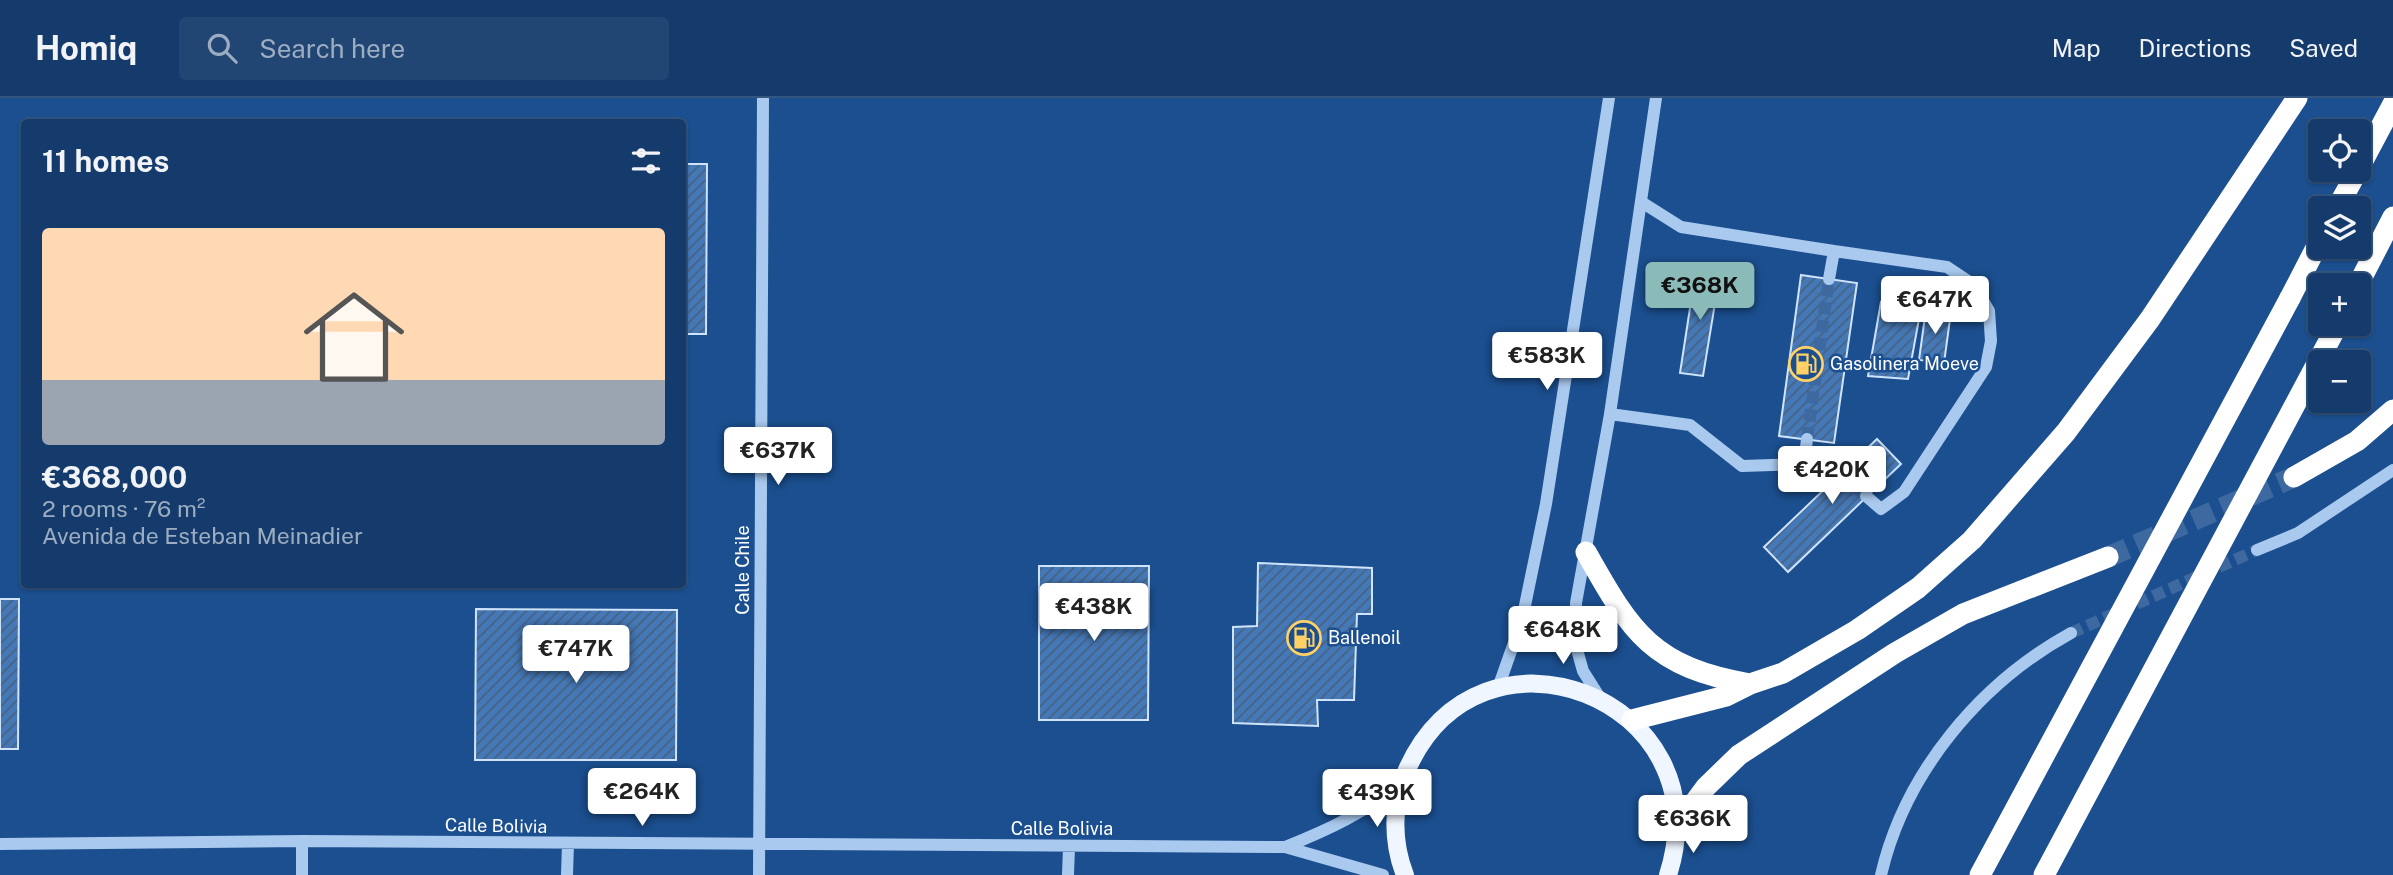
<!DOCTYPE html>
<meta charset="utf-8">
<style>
:root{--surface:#143b6b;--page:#214673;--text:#f1f3f6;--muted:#9dadc1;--line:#33557e;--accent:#8bbbb9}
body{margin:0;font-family:"Public Sans",sans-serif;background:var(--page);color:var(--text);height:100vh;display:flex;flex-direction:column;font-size:26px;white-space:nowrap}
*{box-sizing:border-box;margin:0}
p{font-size:23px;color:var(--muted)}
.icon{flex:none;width:38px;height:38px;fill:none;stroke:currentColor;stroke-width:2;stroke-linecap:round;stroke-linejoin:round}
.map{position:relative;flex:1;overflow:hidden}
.panel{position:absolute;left:21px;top:21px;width:665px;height:469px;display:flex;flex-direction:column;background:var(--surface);border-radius:7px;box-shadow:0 2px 5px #0004,0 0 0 2px var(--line)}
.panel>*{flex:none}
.tools{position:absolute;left:2308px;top:21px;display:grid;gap:14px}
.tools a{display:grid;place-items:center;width:63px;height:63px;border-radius:7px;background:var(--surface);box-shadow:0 2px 5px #0004,0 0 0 2px var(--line);font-size:35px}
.price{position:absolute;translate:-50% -60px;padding:0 16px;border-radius:7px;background:#fff;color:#222;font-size:23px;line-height:46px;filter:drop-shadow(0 2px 4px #0008)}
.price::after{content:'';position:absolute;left:50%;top:42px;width:21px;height:16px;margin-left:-10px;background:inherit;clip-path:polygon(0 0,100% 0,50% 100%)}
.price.active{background:var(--accent);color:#111}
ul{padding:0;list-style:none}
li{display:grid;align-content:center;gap:14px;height:371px;padding:0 21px}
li+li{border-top:2px solid var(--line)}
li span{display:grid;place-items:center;height:217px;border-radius:7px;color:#555}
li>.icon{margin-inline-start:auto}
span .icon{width:126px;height:126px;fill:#fffc;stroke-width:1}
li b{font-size:30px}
h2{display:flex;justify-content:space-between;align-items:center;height:84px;padding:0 21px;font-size:30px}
header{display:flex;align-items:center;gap:42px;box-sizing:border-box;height:98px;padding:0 35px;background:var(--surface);border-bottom:2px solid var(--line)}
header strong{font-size:33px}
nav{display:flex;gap:38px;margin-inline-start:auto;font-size:24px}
.search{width:490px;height:63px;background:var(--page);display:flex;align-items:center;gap:18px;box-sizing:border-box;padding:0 24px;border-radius:7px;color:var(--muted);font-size:26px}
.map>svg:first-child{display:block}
.building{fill:url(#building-hatch);stroke:#cfe3fa;stroke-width:2}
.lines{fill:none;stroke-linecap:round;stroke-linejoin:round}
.minor-tunnel{stroke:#3d69a0;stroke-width:12;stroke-dasharray:12 6;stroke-linecap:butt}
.highway-tunnel{stroke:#3d69a0;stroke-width:21;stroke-dasharray:21 10;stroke-linecap:butt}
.minor{stroke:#a9c9ee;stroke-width:12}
.major{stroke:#f0f6ff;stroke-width:18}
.highway{stroke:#fff;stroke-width:21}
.highway-bridge{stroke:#fff;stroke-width:21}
.labels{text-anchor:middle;stroke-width:5;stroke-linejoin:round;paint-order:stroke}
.poi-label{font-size:18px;fill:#fff;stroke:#1b4f8f;text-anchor:start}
.street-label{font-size:18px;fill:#fff;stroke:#1b4f8f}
</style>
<header>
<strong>Homiq</strong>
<div class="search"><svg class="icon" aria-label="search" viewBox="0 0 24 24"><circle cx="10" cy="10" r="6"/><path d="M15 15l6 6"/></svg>Search here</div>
<nav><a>Map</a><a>Directions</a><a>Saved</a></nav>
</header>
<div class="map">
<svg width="2393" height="777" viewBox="0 0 2393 777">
<defs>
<pattern id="building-hatch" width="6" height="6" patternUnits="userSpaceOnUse" patternTransform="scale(1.75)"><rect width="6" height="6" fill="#4478b7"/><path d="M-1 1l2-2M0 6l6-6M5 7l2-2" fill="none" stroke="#486282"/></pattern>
</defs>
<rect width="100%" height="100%" fill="#1b4f8f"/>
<path class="building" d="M682,66H707L706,236H682Z
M1696,171L1720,175L1703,278L1680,275Z
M1801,177L1857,185L1834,345L1779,338Z
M1881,204L1921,210L1908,281L1868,278Z
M1926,211L1951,214L1944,265L1919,262Z
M1877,341L1901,366L1788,474L1764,449Z
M1258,465L1372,470V516H1357L1354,602H1317L1318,628L1233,625V529L1257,528Z
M1039,468H1149L1148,622H1039Z
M0,501H19L18,651H0Z
M476,511L677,512L676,662H475Z"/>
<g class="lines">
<path class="minor-tunnel" d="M1807,341L1829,181
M1842,375L1866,398
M2071,535L2257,452"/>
<path class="highway-tunnel" d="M2108,459L2294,379"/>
<path class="minor" d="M1643,105L1681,129L1834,153L1829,181
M1834,153L1947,169L1974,187L1989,213L1991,243L1986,269L1904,394L1881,411L1866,398
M1610,316L1690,327L1742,368L1804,366L1807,341
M1804,366L1842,375
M2257,452L2298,435L2393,372
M1498,590L1522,522L1546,406L1609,0
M1600,600L1583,573L1576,548V505L1610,316L1656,0
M0,746L302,743L1285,749L1383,777
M1285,749C1328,732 1367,714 1402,683
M302,777V743
M567,777L568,746
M759,777L763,0
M1068,777L1069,749
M1881,777C1905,674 1980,585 2071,535"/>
<path class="major" d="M1405,777C1392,744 1392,706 1406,674C1478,505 1725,600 1668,777"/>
<path class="highway" d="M2359,70L2393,6
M2337,110L2358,72
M2358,187L2393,119
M2290,200L2320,142
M2294,379L2357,343L2393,312
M1586,454C1632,536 1653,569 1750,586
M1632,622L1726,598L1750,586L1783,575L1857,532L1918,490L1972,442L2066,334L2150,221L2297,0
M1677,728L1706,689L1739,657L1895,555L1963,516L2108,459"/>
<path class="highway-bridge" d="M1980,777L2290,200
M2044,777L2338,226"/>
</g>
<defs>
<g id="fuel-ring" transform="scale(1.75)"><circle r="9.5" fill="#1b4f8f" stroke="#ffd166" stroke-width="1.5"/><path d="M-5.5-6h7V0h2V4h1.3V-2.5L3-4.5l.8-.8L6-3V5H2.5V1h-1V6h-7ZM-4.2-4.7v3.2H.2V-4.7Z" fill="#ffd166"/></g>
</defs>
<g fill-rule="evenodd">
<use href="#fuel-ring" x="1806" y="266"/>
<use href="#fuel-ring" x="1304" y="540"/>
</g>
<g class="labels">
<g class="poi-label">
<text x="1830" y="272">Gasolinera Moeve</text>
<text x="1328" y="546">Ballenoil</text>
</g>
<g class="street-label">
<text transform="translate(743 472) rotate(-90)" y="6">Calle Chile</text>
<text transform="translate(496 728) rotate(1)" y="6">Calle Bolivia</text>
<text x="1062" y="737">Calle Bolivia</text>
</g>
</g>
</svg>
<div class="tools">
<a><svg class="icon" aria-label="locate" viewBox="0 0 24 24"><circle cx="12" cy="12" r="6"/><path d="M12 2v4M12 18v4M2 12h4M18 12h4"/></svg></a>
<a><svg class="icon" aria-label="layers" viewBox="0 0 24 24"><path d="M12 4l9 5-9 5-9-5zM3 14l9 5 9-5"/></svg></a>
<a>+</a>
<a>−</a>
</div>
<b class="price active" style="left:1700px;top:224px">€368K</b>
<b class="price" style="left:1935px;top:238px">€647K</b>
<b class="price" style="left:1547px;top:294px">€583K</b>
<b class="price" style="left:778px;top:389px">€637K</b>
<b class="price" style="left:1832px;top:408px">€420K</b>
<b class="price" style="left:1094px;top:545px">€438K</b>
<b class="price" style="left:1563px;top:568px">€648K</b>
<b class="price" style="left:576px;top:587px">€747K</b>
<b class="price" style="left:642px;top:730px">€264K</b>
<b class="price" style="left:1377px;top:731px">€439K</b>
<b class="price" style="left:1693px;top:757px">€636K</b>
<section class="panel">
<h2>11 homes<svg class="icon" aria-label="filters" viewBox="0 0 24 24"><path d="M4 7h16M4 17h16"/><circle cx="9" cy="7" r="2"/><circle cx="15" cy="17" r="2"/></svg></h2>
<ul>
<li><span style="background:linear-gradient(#ffd9b3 70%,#9aa5b1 0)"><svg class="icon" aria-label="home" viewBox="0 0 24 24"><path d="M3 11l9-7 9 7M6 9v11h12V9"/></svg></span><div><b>€368,000</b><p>2 rooms · 76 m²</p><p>Avenida de Esteban Meinadier</p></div></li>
</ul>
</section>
</div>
